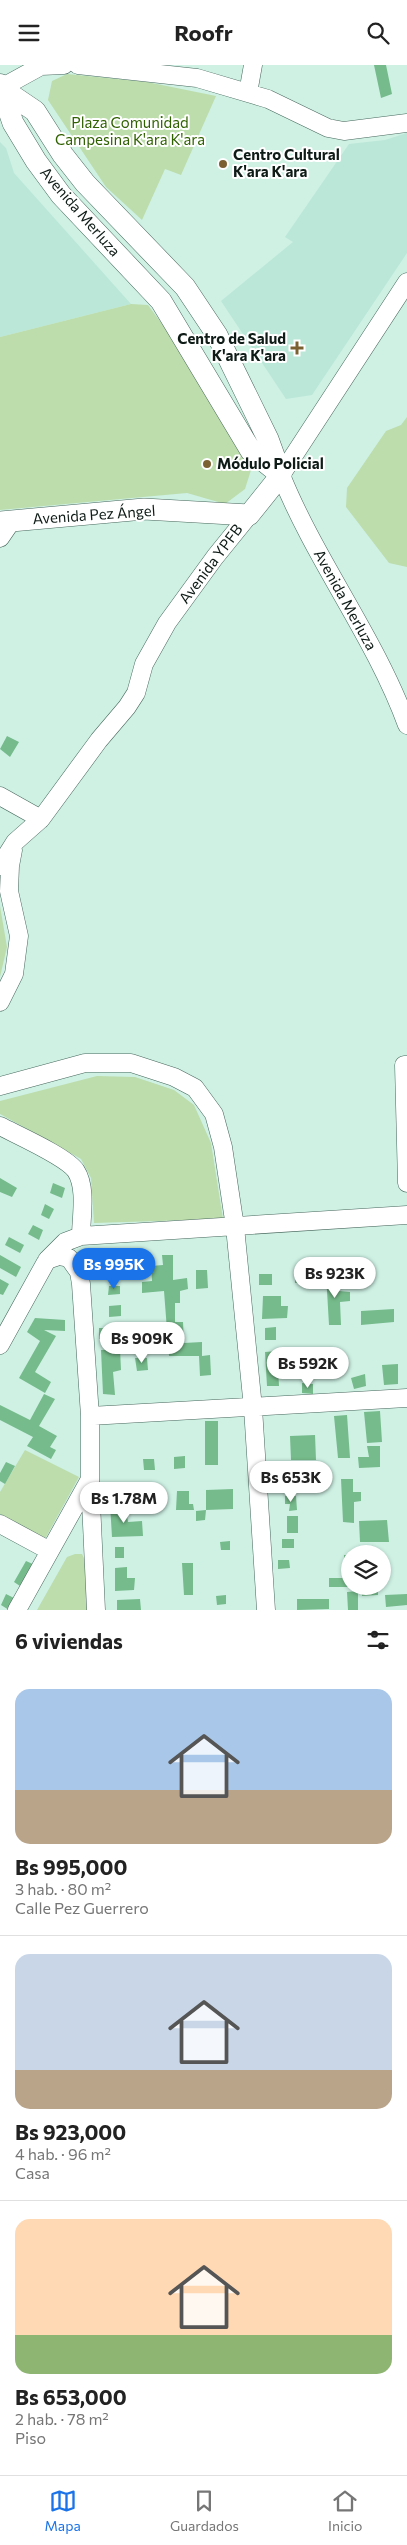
<!DOCTYPE html>
<html lang="es">
<meta charset="utf-8">
<style>
:root{--surface:#fff;--page:#f2f2f2;--text:#222;--muted:#767676;--line:#e0e0e0;--accent:#1a73e8}
body{margin:0;font-family:Commissioner,sans-serif;background:var(--page);color:var(--text);height:100vh;display:flex;flex-direction:column;font-size:19px;white-space:nowrap}
*{box-sizing:border-box;margin:0}
p{font-size:16px;color:var(--muted)}
.icon{flex:none;width:28px;height:28px;fill:none;stroke:currentColor;stroke-width:2;stroke-linecap:round;stroke-linejoin:round}
.map{position:relative;height:1545px;overflow:hidden}
.panel{display:flex;flex-direction:column;background:var(--surface);flex:1}
.panel>*{flex:none}
.fabs{position:absolute;left:341px;top:1480px;display:grid;gap:10px}
.fabs a{display:grid;place-items:center;width:50px;height:50px;border-radius:50%;background:var(--surface);box-shadow:0 1px 4px #0004;font-size:25px}
.price{position:absolute;translate:-50% -42px;padding:0 11px;border-radius:18px;background:#fff;color:#222;font-size:16px;line-height:32px;filter:drop-shadow(0 1px 2px #0008)}
.price::after{content:'';position:absolute;left:50%;top:30px;width:15px;height:11px;margin-left:-8px;background:inherit;clip-path:polygon(0 0,100% 0,50% 100%)}
.price.active{background:var(--accent);color:#fff}
ul{padding:0;list-style:none}
li{display:grid;align-content:center;gap:10px;height:265px;padding:0 15px}
li+li{border-top:1px solid var(--line)}
li span{display:grid;place-items:center;height:155px;border-radius:15px;color:#555}
li>.icon{margin-inline-start:auto}
span .icon{width:90px;height:90px;fill:#fffc;stroke-width:1}
li b{font-size:21px}
h2{display:flex;justify-content:space-between;align-items:center;height:60px;padding:0 15px;font-size:21px}
header{display:flex;justify-content:space-between;align-items:center;height:65px;padding:0 15px;background:var(--surface);font-size:22px;font-weight:700}
.tabs{display:flex;justify-content:space-around;align-items:center;height:70px;border-top:1px solid var(--line);background:var(--surface);font-size:14px;color:var(--muted)}
.tabs a{display:grid;justify-items:center;gap:2px}
.tabs .active{color:var(--accent)}
.map>svg:first-child{display:block}
.built{fill:#bbe7d8}
.green{fill:#bdddac}
.building{fill:#76bb8b}
.lines{fill:none;stroke-linecap:round;stroke-linejoin:round}
.minor-casing{stroke:#47675c;stroke-width:19}
.tertiary-casing{stroke:#47675c;stroke-width:22}
.secondary-casing{stroke:#47675c;stroke-width:25}
.minor{stroke:#fff;stroke-width:18}
.tertiary{stroke:#fff;stroke-width:21}
.secondary{stroke:#fff;stroke-width:24}
.poi-dot{fill:#7b6032;stroke:#fff;stroke-width:2}
.labels{text-anchor:middle;stroke-width:4;stroke-linejoin:round;paint-order:stroke}
.park-label{font-size:15px;fill:#306100;stroke:#fff}
.poi-label{font-size:15px;font-weight:bold;fill:#0e1b17;stroke:#fff;text-anchor:start}
.street-label{font-size:15px;fill:#0e1b17;stroke:#fff}
</style>
<header><svg class="icon" aria-label="menu" viewBox="0 0 24 24"><path d="M4 6h16M4 12h16M4 18h16"/></svg>Roofr<svg class="icon" aria-label="search" viewBox="0 0 24 24"><circle cx="10" cy="10" r="6"/><path d="M15 15l6 6"/></svg></header>
<div class="map">
<svg width="407" height="1545" viewBox="0 0 407 1545">
<rect width="100%" height="100%" fill="#cef1e4"/>
<path class="built" d="M407,68V188L312,330L286,334L221,236L293,177L285,172L349,79L385,75Z
M0,77L6,83L14,108L131,239L0,272Z"/>
<path class="green" d="M67,9L147,17L216,31L181,110L165,104L142,155L106,122L48,35L52,16Z
M131,239L148,240L199,309L251,405L245,424L225,439L187,428L0,445V272Z
M407,352V502L389,498L346,442L347,423L386,366L401,360Z
M0,841L7,882L0,912Z
M97,1011L135,1012L174,1025L194,1040L211,1078L223,1154L94,1158L91,1113L81,1094L0,1049V1036Z
M25,1385L79,1412L45,1474L0,1449V1427Z
M75,1489H82L87,1499L90,1545H37L67,1492Z"/>
<path class="building" d="M374,0H386L392,29L381,33Z
M7,671L19,677L10,692L0,684Z
M0,1113L17,1123L12,1132L0,1127Z
M53,1118L65,1123L62,1133L50,1128Z
M45,1139L54,1144L49,1154L41,1150Z
M33,1160L43,1165L39,1175L28,1169Z
M9,1172L24,1180L20,1188L5,1180Z
M0,1190L21,1202L16,1212L0,1203Z
M162,1190H173V1215L187,1213L188,1224L180,1226V1238H175V1257H183L184,1278L202,1277V1291L210,1290L211,1310L200,1311L199,1291H169L164,1226L142,1228V1217L152,1216L151,1201L163,1200Z
M374,1202L375,1213H359V1203Z
M196,1205H207L208,1223L196,1224Z
M295,1208H302V1218H295Z
M338,1208L339,1226L350,1227V1236L340,1237L341,1260H329L326,1209Z
M259,1209H272V1220H259Z
M0,1214L9,1219L3,1230L0,1229Z
M109,1221H120V1229L108,1230Z
M263,1231H281V1241H288L287,1253L262,1254Z
M121,1240V1251L109,1252V1241Z
M394,1244V1257L361,1260V1246Z
M35,1253L65,1255V1266L44,1265L56,1271L35,1307L51,1317L45,1328L19,1313L40,1276L27,1267Z
M276,1262V1275H265V1263Z
M99,1263H118L119,1273L99,1274Z
M120,1284L121,1305L113,1307L115,1330L103,1329L101,1285Z
M277,1286L279,1321H267L265,1287Z
M135,1293H147L148,1305L137,1306Z
M398,1299V1319L384,1320L382,1300Z
M365,1309L366,1321L354,1324L351,1313Z
M302,1318L313,1319V1329L302,1328Z
M44,1329L55,1334L39,1361L57,1371L50,1382L56,1385L51,1394L27,1381L33,1372L0,1355V1340L30,1355Z
M380,1346L382,1377L367,1378L364,1347Z
M347,1350L350,1393H338L334,1351Z
M205,1356H218V1400H205Z
M315,1370L316,1395H291L290,1371Z
M367,1381H380V1402L359,1403L358,1392H369Z
M185,1391V1403L174,1404V1392Z
M143,1394H154L155,1405H144Z
M290,1396L291,1417L272,1418L271,1397Z
M6,1397L15,1401L5,1419L0,1416V1408Z
M341,1414H353V1427H361V1436L354,1437V1458L343,1457Z
M109,1417H120V1430H109Z
M233,1424V1444L206,1445V1425Z
M177,1426H189V1439H193L194,1445H176Z
M285,1431H296L297,1445L289,1446L290,1439H285Z
M110,1439H121V1450H127L128,1457L142,1456L143,1471L112,1472Z
M206,1445L205,1455L196,1456V1446Z
M287,1451H298V1468H287Z
M387,1455L389,1477H360L359,1456Z
M282,1474H294V1483H282Z
M230,1476V1485H221L220,1477Z
M115,1482H124V1493H115Z
M344,1490H350V1522H329V1513H344Z
M278,1495H289L290,1503L278,1504Z
M26,1496L35,1500L23,1523L14,1517Z
M182,1498H193V1530H184Z
M127,1502V1513H135L134,1525L115,1526V1503Z
M361,1521H378V1530L362,1531Z
M358,1526V1545H348L347,1527Z
M6,1529L16,1534L9,1545L1,1540Z
M407,1529V1540L386,1542L385,1530Z
M226,1530V1539L217,1540L216,1531Z
M140,1534L141,1545H117V1535Z
M297,1534H329V1544L297,1545Z"/>
<g class="lines">
<g class="minor-casing">
<path id="minor" d="M78,0L197,13L268,34L328,63L344,66L407,58
M1,23L41,1L64,0
M248,28L253,0
M407,217L281,410C316,497 375,572 407,660
M0,473L11,457
M0,731L41,754
M0,801L15,777L41,754L99,675L127,642L136,628L144,599L167,558L215,492L249,450
M0,937L14,909L19,871L9,826L10,801L13,785
M407,1000H404L407,1118
M0,1021L85,998H131L174,1012L195,1023L214,1049L223,1082L235,1162L253,1343L266,1545
M0,1061C17,1070 67,1092 76,1106C87,1123 81,1153 81,1171
M47,1195L65,1177L81,1171L407,1150
M0,1280L47,1195L59,1191L69,1193L79,1207L81,1219L90,1351V1416L96,1545
M90,1351L407,1333
M0,1459L50,1486
M17,1545L89,1416"/>
</g>
<g class="tertiary-casing">
<path id="tertiary" d="M1,23L35,46L63,90L85,118L185,222L217,270L268,374L281,410
M1,23L13,58L36,96L61,130L161,236L251,386L281,410
M0,457L144,444L249,450L281,410"/>
</g>
<g class="secondary-casing">
<path id="secondary" d="M0,21V24"/>
</g>
<use href="#minor" class="minor"/>
<use href="#tertiary" class="tertiary"/>
<use href="#secondary" class="secondary"/>
</g>
<g class="poi-dot">
<circle cx="223" cy="99" r="5"/>
<path d="M294.5 275.5h5v5h5v5h-5v5h-5v-5h-5v-5h5z"/>
<circle cx="207" cy="399" r="5"/>
</g>
<g class="labels">
<g class="park-label">
<text x="130" y="63">Plaza Comunidad<tspan x="130" dy="17">Campesina K'ara K'ara</tspan></text>
</g>
<g class="poi-label">
<text x="233" y="95">Centro Cultural<tspan x="233" dy="17">K'ara K'ara</tspan></text>
<text x="286" y="279" text-anchor="end">Centro de Salud<tspan x="286" dy="17">K'ara K'ara</tspan></text>
<text x="217" y="404">Módulo Policial</text>
</g>
<g class="street-label">
<text transform="translate(80 147) rotate(49)" y="5">Avenida Merluza</text>
<text transform="translate(94 450) rotate(-4)" y="5">Avenida Pez Ángel</text>
<text transform="translate(211 499) rotate(-53)" y="5">Avenida YPFB</text>
<text transform="translate(345 535) rotate(61)" y="5">Avenida Merluza</text>
</g>
</g>
</svg>
<div class="fabs">
<a><svg class="icon" aria-label="layers" viewBox="0 0 24 24"><path d="M12 4l9 5-9 5-9-5zM3 14l9 5 9-5"/></svg></a>
</div>
<b class="price active" style="left:114px;top:1225px">Bs 995K</b>
<b class="price" style="left:335px;top:1234px">Bs 923K</b>
<b class="price" style="left:142px;top:1299px">Bs 909K</b>
<b class="price" style="left:308px;top:1324px">Bs 592K</b>
<b class="price" style="left:291px;top:1438px">Bs 653K</b>
<b class="price" style="left:124px;top:1459px">Bs 1.78M</b>
</div>
<section class="panel">
<h2>6 viviendas<svg class="icon" aria-label="filters" viewBox="0 0 24 24"><path d="M4 7h16M4 17h16"/><circle cx="9" cy="7" r="2"/><circle cx="15" cy="17" r="2"/></svg></h2>
<ul>
<li><span style="background:linear-gradient(#a9c7e8 65%,#b9a48a 0)"><svg class="icon" aria-label="home" viewBox="0 0 24 24"><path d="M3 11l9-7 9 7M6 9v11h12V9"/></svg></span><div><b>Bs 995,000</b><p>3 hab. · 80 m²</p><p>Calle Pez Guerrero</p></div></li>
<li><span style="background:linear-gradient(#c9d6e8 75%,#b9a48a 0)"><svg class="icon" aria-label="home" viewBox="0 0 24 24"><path d="M3 11l9-7 9 7M6 9v11h12V9"/></svg></span><div><b>Bs 923,000</b><p>4 hab. · 96 m²</p><p>Casa</p></div></li>
<li><span style="background:linear-gradient(#ffd9b3 75%,#8fb573 0)"><svg class="icon" aria-label="home" viewBox="0 0 24 24"><path d="M3 11l9-7 9 7M6 9v11h12V9"/></svg></span><div><b>Bs 653,000</b><p>2 hab. · 78 m²</p><p>Piso</p></div></li>
</ul>
</section>
<nav class="tabs">
<a class="active"><svg class="icon" aria-label="map" viewBox="0 0 24 24"><path d="M3 6l6-2 6 2 6-2v14l-6 2-6-2-6 2zM9 4v14M15 6v14"/></svg>Mapa</a>
<a><svg class="icon" aria-label="saved" viewBox="0 0 24 24"><path d="M7 4h10v16l-5-4-5 4z"/></svg>Guardados</a>
<a><svg class="icon" aria-label="home" viewBox="0 0 24 24"><path d="M3 11l9-7 9 7M6 9v11h12V9"/></svg>Inicio</a>
</nav>
